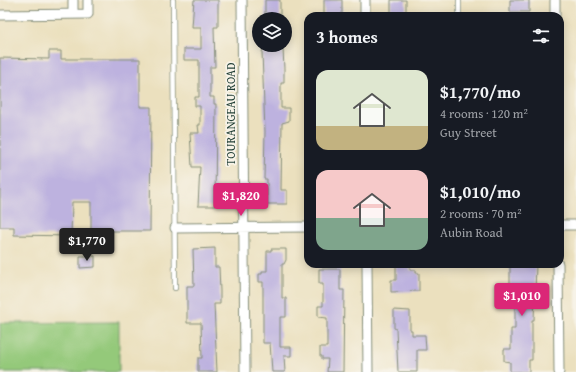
<!DOCTYPE html>
<meta charset="utf-8">
<style>
:root{--surface:#171b24;--page:#20242c;--text:#f1f3f6;--muted:#9ea1a6;--accent:#db2777}
body{margin:0;font-family:"Gentium Book Plus",serif;background:var(--page);color:var(--text);height:100vh;display:flex;flex-direction:column;font-size:15px;white-space:nowrap}
*{box-sizing:border-box;margin:0}
p{font-size:13px;color:var(--muted)}
.icon{flex:none;width:22px;height:22px;fill:none;stroke:currentColor;stroke-width:2;stroke-linecap:round;stroke-linejoin:round}
.map{position:relative;flex:1;overflow:hidden}
.panel{position:absolute;left:304px;top:12px;width:260px;height:256px;display:flex;flex-direction:column;background:var(--surface);border-radius:12px;box-shadow:0 2px 10px #0003}
.panel>*{flex:none}
.controls{position:absolute;left:252px;top:12px;display:grid;gap:8px}
.controls a{display:grid;place-items:center;width:40px;height:40px;border-radius:50%;background:var(--surface);box-shadow:0 2px 10px #0003;font-size:20px}
.price{position:absolute;translate:-50% -34px;padding:0 9px;border-radius:4px;background:var(--accent);color:#fff;font-size:13px;line-height:26px;filter:drop-shadow(0 1px 2px #0008)}
.price::after{content:'';position:absolute;left:50%;top:24px;width:12px;height:9px;margin-left:-6px;background:inherit;clip-path:polygon(0 0,100% 0,50% 100%)}
.price.current{background:#222;color:#fff}
ul{padding:0;list-style:none}
li{display:flex;align-items:center;gap:12px;height:100px;padding:0 12px}
li span{display:grid;place-items:center;flex:none;width:112px;height:80px;border-radius:12px;color:#555}
li>.icon{margin-inline-start:auto}
span .icon{width:48px;height:48px;fill:#fffc;stroke-width:1}
li b{font-size:17px}
h2{display:flex;justify-content:space-between;align-items:center;height:48px;padding:0 12px;font-size:17px}
.map>svg:first-child{display:block}
.pitch{fill:#94c97a;stroke:#5a8357}
.building{fill:#bdb2df}
.lines{fill:none;stroke-linecap:round;stroke-linejoin:round}
.lane-casing{stroke:#858e79;stroke-width:6}
.street-casing{stroke:#858e79;stroke-width:11}
.lane{stroke:#fff;stroke-width:4.5}
.street{stroke:#fff;stroke-width:9}
.labels{text-anchor:middle;stroke-width:3.5;stroke-linejoin:round;paint-order:stroke}
.street-label{font-size:12px;fill:#1f3d34;stroke:#f7f3e8}
</style>
<div class="map">
<svg width="576" height="372" viewBox="0 0 576 372">
<rect width="100%" height="100%" fill="#f7f3e8"/>
<filter id="ink" filterUnits="userSpaceOnUse"><feTurbulence type="fractalNoise" baseFrequency=".025" numOctaves="2"/><feDisplacementMap in="SourceGraphic" scale="8" xChannelSelector="R" yChannelSelector="G"/><feConvolveMatrix kernelMatrix="1 2 1 2 8 2 1 2 1" color-interpolation-filters="sRGB"/></filter>
<filter id="wash" filterUnits="userSpaceOnUse"><feTurbulence type="fractalNoise" baseFrequency=".012" numOctaves="4" result="noise"/><feDisplacementMap in="SourceGraphic" scale="16" xChannelSelector="R" yChannelSelector="G"/><feGaussianBlur stdDeviation="0.9" result="paint"/><feColorMatrix in="noise" values="0 0 0 0 0 0 0 0 0 0 0 0 0 0 0 0 0 1.4 0 .05"/><feComposite in="paint" operator="in"/></filter>
<g filter="url(#wash)">
<rect width="100%" height="100%" fill="#ebe0be"/>
<path class="pitch" d="M119,322V372H0V323Z"/>
<g id="blocks">
<path class="building" d="M194,0H218V27H214L215,67H210V97H214V104H216L215,206H198L200,167H192L190,133H199L198,125H200V106H195V97H199V60H184V49H201V27H192Z
M265,0H280V19H265Z
M324,0H342V16H324Z
M391,0H406V16H391Z
M510,0H529V12H510Z
M279,48L283,49L284,69V83H281V108H289V121L282,123L281,190H287V204H267V179H264L265,132L262,52L263,49Z
M49,51H61V59H140V107H151L150,231H91V202H72L71,236L14,235V227H0V58L49,59Z
M215,248V267H219L220,291V304H214L217,372H198V358H202L201,323H187V286H194L193,249Z
M271,249H286V260L284,264H282V298H286V317H280V347H291V356H284L285,372H272L270,343H263V282H259V274H262V271H267V251H271Z
M80,256H95V267L80,268Z
M396,264H410V270H416V273H419V291L391,292V280H396Z
M513,264L536,265L534,320H532V360H529V372H510V362L504,361V349H511V329H515V299H510V266H513Z
M319,269H340V290H344L343,372H327L328,359H322V356H320V347H327V318L318,317V306H323V284H319Z
M394,310L410,311V330H412V335H425L426,350H417V372H398L396,329L394,328Z"/>
</g>
</g>
<g filter="url(#ink)">
<use href="#blocks" fill-opacity="0" stroke="#858e79" stroke-width="1"/>
<g class="lines">
<g class="lane-casing">
<path id="lane" d="M173,0L175,288
M459,0V16"/>
</g>
<g class="street-casing">
<path id="street" d="M73,0V14
M242,0L245,372
M365,0V16
M555,0V16
M0,15L88,14V0
M560,225H576
M175,228L308,227
M367,264L368,372
M558,264L559,372"/>
</g>
<use href="#lane" class="lane"/>
<use href="#street" class="street"/>
</g>
</g>
<g class="labels">
<g class="street-label">
<text transform="translate(231 114) rotate(-90)" y="4">TOURANGEAU ROAD</text>
</g>
</g>
</svg>
<div class="controls">
<a><svg class="icon" aria-label="layers" viewBox="0 0 24 24"><path d="M12 4l9 5-9 5-9-5zM3 14l9 5 9-5"/></svg></a>
</div>
<b class="price" style="left:241px;top:217px">$1,820</b>
<b class="price current" style="left:87px;top:262px">$1,770</b>
<b class="price" style="left:522px;top:317px">$1,010</b>
<section class="panel">
<h2>3 homes<svg class="icon" aria-label="filters" viewBox="0 0 24 24"><path d="M4 7h16M4 17h16"/><circle cx="9" cy="7" r="2"/><circle cx="15" cy="17" r="2"/></svg></h2>
<ul>
<li><span style="background:linear-gradient(#dfe7d0 70%,#c2b280 0)"><svg class="icon" aria-label="home" viewBox="0 0 24 24"><path d="M3 11l9-7 9 7M6 9v11h12V9"/></svg></span><div><b>$1,770/mo</b><p>4 rooms · 120 m²</p><p>Guy Street</p></div></li>
<li><span style="background:linear-gradient(#f6c9c9 60%,#7fa58c 0)"><svg class="icon" aria-label="home" viewBox="0 0 24 24"><path d="M3 11l9-7 9 7M6 9v11h12V9"/></svg></span><div><b>$1,010/mo</b><p>2 rooms · 70 m²</p><p>Aubin Road</p></div></li>
</ul>
</section>
</div>
